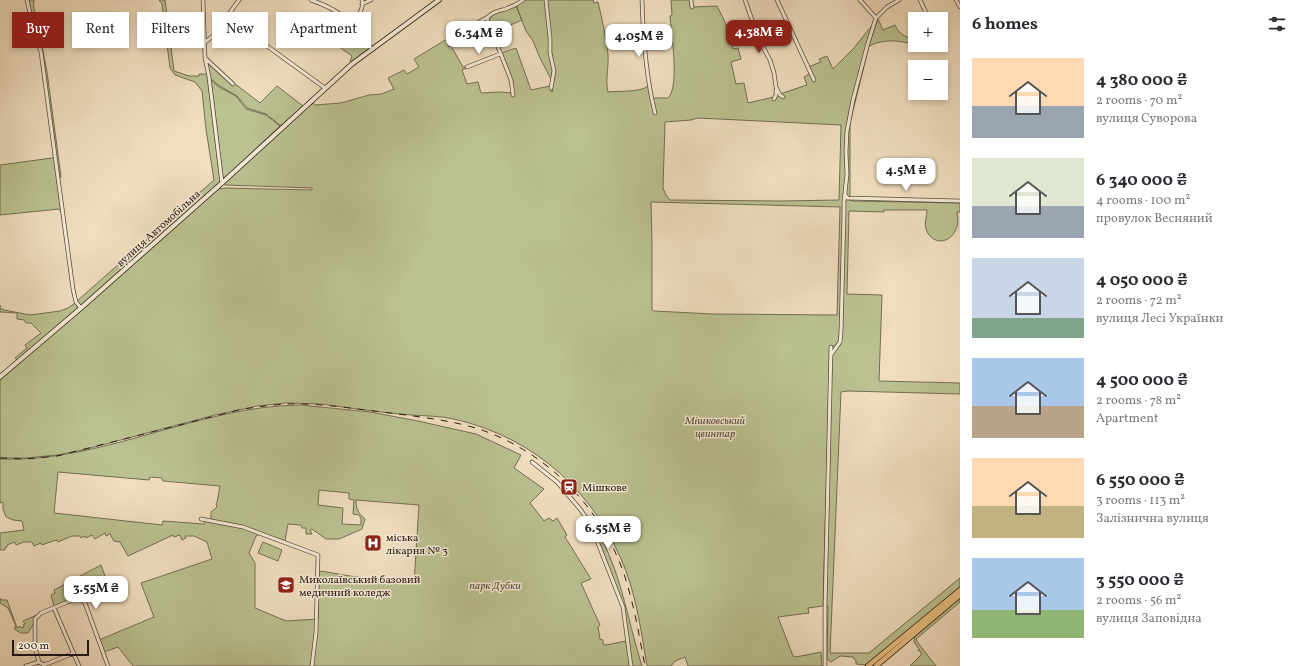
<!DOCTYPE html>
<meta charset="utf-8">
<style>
:root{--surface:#fff;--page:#f2f2f3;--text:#2b2b33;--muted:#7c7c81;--accent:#8f2418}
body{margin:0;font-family:Vollkorn,serif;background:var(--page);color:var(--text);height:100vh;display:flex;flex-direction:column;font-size:15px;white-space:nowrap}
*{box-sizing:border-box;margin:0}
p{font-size:13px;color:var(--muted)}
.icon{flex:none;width:22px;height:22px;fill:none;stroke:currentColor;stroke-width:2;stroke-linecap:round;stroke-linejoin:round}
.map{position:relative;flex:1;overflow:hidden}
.side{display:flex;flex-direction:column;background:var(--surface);width:340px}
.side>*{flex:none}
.banner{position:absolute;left:12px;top:12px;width:380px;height:36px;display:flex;gap:8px}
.controls{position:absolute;left:908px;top:12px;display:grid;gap:8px}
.controls a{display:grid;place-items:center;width:40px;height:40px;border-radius:0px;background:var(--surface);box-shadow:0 2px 6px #0003;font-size:20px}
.scale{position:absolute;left:12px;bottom:10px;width:77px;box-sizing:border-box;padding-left:4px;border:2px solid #281a13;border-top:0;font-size:11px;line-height:14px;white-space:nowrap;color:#281a13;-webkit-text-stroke:3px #f5ead5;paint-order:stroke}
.price{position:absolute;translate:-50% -34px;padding:0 9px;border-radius:8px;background:#fff;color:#222;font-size:13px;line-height:26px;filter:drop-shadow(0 1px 2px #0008)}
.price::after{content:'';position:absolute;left:50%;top:24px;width:12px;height:9px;margin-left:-6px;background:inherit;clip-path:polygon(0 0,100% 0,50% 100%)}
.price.selected{background:var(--accent);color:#fff}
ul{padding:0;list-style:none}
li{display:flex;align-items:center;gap:12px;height:100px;padding:0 12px}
li span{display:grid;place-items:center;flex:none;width:112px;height:80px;border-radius:0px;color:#555}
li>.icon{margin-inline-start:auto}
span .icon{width:48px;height:48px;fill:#fffc;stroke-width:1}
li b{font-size:17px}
h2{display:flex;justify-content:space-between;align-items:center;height:48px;padding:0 12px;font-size:17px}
.tag{padding:0 14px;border-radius:0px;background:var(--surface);box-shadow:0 2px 6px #0003;font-size:14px;line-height:36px}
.tag.selected{background:var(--accent);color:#fff}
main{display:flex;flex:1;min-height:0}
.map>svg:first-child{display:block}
.green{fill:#bbc191;stroke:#726e52;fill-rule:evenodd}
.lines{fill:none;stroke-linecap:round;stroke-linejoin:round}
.street-casing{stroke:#5a4b3e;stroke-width:4.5}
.secondary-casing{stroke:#281a13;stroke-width:5.5}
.primary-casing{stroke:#281a13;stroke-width:6}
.street{stroke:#f5ead5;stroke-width:3}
.secondary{stroke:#f5ead5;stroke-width:4}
.primary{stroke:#e8bf80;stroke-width:4.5}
.rail{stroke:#281a13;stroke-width:1;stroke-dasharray:7 7;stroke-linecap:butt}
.labels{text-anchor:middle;stroke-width:3;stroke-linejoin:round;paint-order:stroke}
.street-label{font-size:11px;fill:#281a13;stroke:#f5ead5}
.park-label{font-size:11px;font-style:italic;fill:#544c39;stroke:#f5ead5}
.poi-label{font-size:11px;fill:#281a13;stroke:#f5ead5;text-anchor:start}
</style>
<main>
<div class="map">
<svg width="960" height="666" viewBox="0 0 960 666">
<rect width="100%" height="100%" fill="#f0debf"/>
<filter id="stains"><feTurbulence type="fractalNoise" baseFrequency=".005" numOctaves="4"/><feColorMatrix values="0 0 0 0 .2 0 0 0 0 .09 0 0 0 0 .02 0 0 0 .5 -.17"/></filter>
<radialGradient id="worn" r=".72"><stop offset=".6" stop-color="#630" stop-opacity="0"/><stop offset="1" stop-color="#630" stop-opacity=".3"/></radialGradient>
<path class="green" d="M28,0H34C33,5 34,13 37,17C39,20 42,21 44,25L40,35L47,72L61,177L59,179L42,52L35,32Z
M159,0H165L174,71L189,76H199V74H207L220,181L219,184L80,306L77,301L214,180L206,129L202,91L195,82L175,75L170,68L162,4Z
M524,0H546L553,67L551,79L540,58L533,41L526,31L517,8V6Z
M546,0H593L594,3L598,2C602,19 606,37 608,54C609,67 605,79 608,92C619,91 631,92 642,89C646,88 647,86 651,85L652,98H668C680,87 671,32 670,16L672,15L671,0H692L693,7L717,6L725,22L733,49L738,48L741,59L731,62L736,84L744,83L748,103L774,97L776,87L780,94L807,85L804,77L811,73L808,67L821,62L819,59L827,56L833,69L853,49L874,23L849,112L846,131L847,165L841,273L840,333L838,342L835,346H830L823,606L808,608L809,613L778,617L793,656L796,657L821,652L822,666H688L685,657L675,661L671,666H647C642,635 637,601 626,571C596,493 536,438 454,419C440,416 426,416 412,415C382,413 351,408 321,404L286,403L257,406L215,415L83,450L57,455L26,458H0V379L218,189L225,188L312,190V188L225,185L223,184L312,102L315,105L341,103L369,95L382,94L394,89L388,78L404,70L407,74L419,67L414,59L447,39L463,67H467V68L462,70L467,84L478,82L481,93L501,92L511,93L513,91L501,53L516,48L531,90L550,86L551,92L553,91L551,88L554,76ZM698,118L841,125L839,200L780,201L670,200L666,195L663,188L665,122L691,120ZM651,202L840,207L837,315L713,314L654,311L652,310V244Z
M516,5L522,20L506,27L509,31L494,36L488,21L490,16Z
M878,19L883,30L895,25C899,34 906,38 915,39V44C897,41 886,38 869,46L850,123V196L852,198H848L846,193L848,122L863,62Z
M356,28L370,48L352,63L350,61L352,56L335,44L340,36L349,41Z
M206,60L234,83L260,103L277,86L303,106L282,125H280L266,114L247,108L237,96L218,85L210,78Z
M211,80L219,87L236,96L246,109L266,115L280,126L224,179L223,178Z
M54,156L61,212L59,209L0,215V165L52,158Z
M845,199L854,201L960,203V212H957C958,219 959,225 955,231C948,245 931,244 926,229C924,223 927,216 927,210H884V212L849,211L847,294L882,295L879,381L960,383V394L848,391L841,392L830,653H869L960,578V589L869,662L865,665L856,664V661L853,657L840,656L831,662L827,659L828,606L826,605L832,356L841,342Z
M75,303L79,308L17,360L15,358L27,348L25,345L41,333L31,323H26L24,320L17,319V313L0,312V305V308L4,310L30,315L60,311L68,308Z
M300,405L370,412L418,421L476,434L521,455L514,468L544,489L530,503L544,521L549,518L553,521L557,518L567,535L565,537L591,579L581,583L600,625L598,627L600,639L603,640V644L606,645L626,641L630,666H133L118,647L104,652L99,640L154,617L141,583L212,559L207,542L194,536H185L186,538L182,540L180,535L174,537L173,535L128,556L120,542L114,541L110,534L106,536L105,533L95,539L92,535L86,538L85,536L81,538L80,536H72L58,542L57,540L53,541L42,545L41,543L34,546L32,542H24L16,545L15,542L7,545V547L5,548V550H0V533L24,530L22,521L13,520L6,517L3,509V502L0,503V459C103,463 197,406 300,405ZM58,472L149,480L150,477L162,478L163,481L220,486L217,502L216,504L217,507L211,512V520L243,526L285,541L288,524L301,525L302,528H306V534H312L310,530L312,529L326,539H339L362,529L365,519C358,513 356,509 356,500L419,505L414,584L350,576L321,571L319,573L318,619L286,621L255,608V563L249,553L256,536L260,534L242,528L205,521L204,524L163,521L162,525L54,513ZM319,490L349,493V499L354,500L353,514L359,515L361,518V525L342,524L343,508L318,505Z
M591,521C621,566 626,616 642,666H632L624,610L590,522Z
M263,542L282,550L278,561L258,553Z
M101,565L108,584L112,583L113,585L54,606L51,595L55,593L54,590Z
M960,597V602L916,639L918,643L936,666H910L922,654H921V653L919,650L918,651L919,649L914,642L915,635Z
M0,598L1,600H7L17,628L20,626L21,628L24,627L23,625L25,624L23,621L39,614L28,633H21L14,629L16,626L8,608L0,603Z"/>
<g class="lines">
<g class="street-casing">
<path id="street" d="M27,0L33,27L41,52L73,289L76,302L81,308
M203,0L205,58L209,77L222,183
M311,0C340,10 356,23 372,50
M546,0L550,38V53L554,71L551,88
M642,0C643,36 646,77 655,113
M691,0L692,7
M745,0L759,40L770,60L774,73L776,87L780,95L783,97
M777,0L814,80
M860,0L876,18
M920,0L929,19
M956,0L960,7
M362,4L371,0
M352,23C358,16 364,10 362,0
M260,41L325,88
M204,43L213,36L239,0
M450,45L468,33L479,22L488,17
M940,45L941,46
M205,58L233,84
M467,67L500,54
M513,95L511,80L487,19C491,11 501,11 508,8C514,6 519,3 523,0
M774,99L776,95V89
M845,194L847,198L960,201
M831,355L840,342L841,332L844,213V202L847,174L846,152L847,131L853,100L868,43L876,18L887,7L899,0
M532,462L557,482L580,509L590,523L623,607L631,666
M201,519L243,527L318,555L316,632L312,666
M54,608L79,666
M74,653L44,665L39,662L35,647V619L41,613L75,599H80L85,603L108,666
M26,666L39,662
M825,666V608L831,347"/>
</g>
<g class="secondary-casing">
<path id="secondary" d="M0,377L81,308L222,183L352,64L439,0"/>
</g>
<g class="primary-casing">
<path id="primary" d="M868,666L960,590
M876,666L960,595"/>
</g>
<use href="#street" class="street"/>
<use href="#secondary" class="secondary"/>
<use href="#primary" class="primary"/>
<path class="rail" d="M0,458L26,459L57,456L239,410C255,407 271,405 287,404C321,403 356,409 390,413C420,417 450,420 479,429C547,452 601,507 624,574C634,604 639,635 645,666"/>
</g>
<defs>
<g id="station-square" transform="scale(0.9)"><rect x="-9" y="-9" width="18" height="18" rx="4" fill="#8f2418" stroke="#f5ead5"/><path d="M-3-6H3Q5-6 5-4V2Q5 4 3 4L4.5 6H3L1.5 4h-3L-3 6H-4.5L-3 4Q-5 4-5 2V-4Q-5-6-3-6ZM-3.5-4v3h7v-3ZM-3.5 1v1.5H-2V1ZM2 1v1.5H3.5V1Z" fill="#fff"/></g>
<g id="hospital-square" transform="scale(0.9)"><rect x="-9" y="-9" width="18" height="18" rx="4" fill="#8f2418" stroke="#f5ead5"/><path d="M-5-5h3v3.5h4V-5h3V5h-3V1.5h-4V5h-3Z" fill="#fff"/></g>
<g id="university-square" transform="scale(0.9)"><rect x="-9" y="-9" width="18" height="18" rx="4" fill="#8f2418" stroke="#f5ead5"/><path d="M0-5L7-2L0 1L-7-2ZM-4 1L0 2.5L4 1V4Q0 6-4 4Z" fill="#fff"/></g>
</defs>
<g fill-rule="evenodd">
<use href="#station-square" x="569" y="487"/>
<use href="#hospital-square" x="373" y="543"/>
<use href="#university-square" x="286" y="585"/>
</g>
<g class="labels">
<g class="street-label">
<text transform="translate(158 228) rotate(-42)" y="4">вулиця Автомобільна</text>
</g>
<g class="park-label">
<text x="715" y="424">Мішковський<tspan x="715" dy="13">цвинтар</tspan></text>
<text x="495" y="589">парк Дубки</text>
</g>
<g class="poi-label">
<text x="582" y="491">Мішкове</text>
<text x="386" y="541">міська<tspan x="386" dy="13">лікарня № 3</tspan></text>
<text x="299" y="583">Миколаївський базовий<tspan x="299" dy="13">медичний коледж</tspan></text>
</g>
</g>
<rect width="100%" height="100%" filter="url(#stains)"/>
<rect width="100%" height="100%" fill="url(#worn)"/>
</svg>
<div class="controls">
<a>+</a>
<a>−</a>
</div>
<div class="scale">200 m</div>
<b class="price selected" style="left:759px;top:54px">4.38M ₴</b>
<b class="price" style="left:479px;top:55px">6.34M ₴</b>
<b class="price" style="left:639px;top:58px">4.05M ₴</b>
<b class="price" style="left:906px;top:192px">4.5M ₴</b>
<b class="price" style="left:608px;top:550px">6.55M ₴</b>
<b class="price" style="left:96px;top:610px">3.55M ₴</b>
<div class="banner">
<a class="tag selected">Buy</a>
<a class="tag">Rent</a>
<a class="tag">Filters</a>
<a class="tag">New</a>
<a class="tag">Apartment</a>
</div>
</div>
<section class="side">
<h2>6 homes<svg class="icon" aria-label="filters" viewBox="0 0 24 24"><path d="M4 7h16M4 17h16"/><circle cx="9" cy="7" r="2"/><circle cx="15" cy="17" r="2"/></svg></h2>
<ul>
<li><span style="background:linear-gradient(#ffd9b3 60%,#9aa5b1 0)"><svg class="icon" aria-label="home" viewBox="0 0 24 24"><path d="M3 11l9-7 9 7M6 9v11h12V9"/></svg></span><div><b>4 380 000 ₴</b><p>2 rooms · 70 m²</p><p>вулиця Суворова</p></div></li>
<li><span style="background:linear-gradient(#dfe7d0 60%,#9aa5b1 0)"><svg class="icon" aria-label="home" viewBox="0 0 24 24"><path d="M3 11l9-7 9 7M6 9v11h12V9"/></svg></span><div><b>6 340 000 ₴</b><p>4 rooms · 100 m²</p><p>провулок Весняний</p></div></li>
<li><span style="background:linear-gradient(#c9d6e8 75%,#7fa58c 0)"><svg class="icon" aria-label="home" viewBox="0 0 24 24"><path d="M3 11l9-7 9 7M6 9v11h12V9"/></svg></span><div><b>4 050 000 ₴</b><p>2 rooms · 72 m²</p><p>вулиця Лесі Українки</p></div></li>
<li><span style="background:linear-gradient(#a9c7e8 60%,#b9a48a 0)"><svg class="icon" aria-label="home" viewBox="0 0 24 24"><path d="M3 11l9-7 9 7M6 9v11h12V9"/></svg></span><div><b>4 500 000 ₴</b><p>2 rooms · 78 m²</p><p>Apartment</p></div></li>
<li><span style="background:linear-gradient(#ffd9b3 60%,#c2b280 0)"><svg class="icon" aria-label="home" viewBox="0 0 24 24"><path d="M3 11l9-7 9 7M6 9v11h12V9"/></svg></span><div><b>6 550 000 ₴</b><p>3 rooms · 113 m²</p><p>Залізнична вулиця</p></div></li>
<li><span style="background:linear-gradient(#a9c7e8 65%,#8fb573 0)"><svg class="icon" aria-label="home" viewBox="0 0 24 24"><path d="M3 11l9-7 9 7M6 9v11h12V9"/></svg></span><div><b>3 550 000 ₴</b><p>2 rooms · 56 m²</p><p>вулиця Заповідна</p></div></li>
</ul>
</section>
</main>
